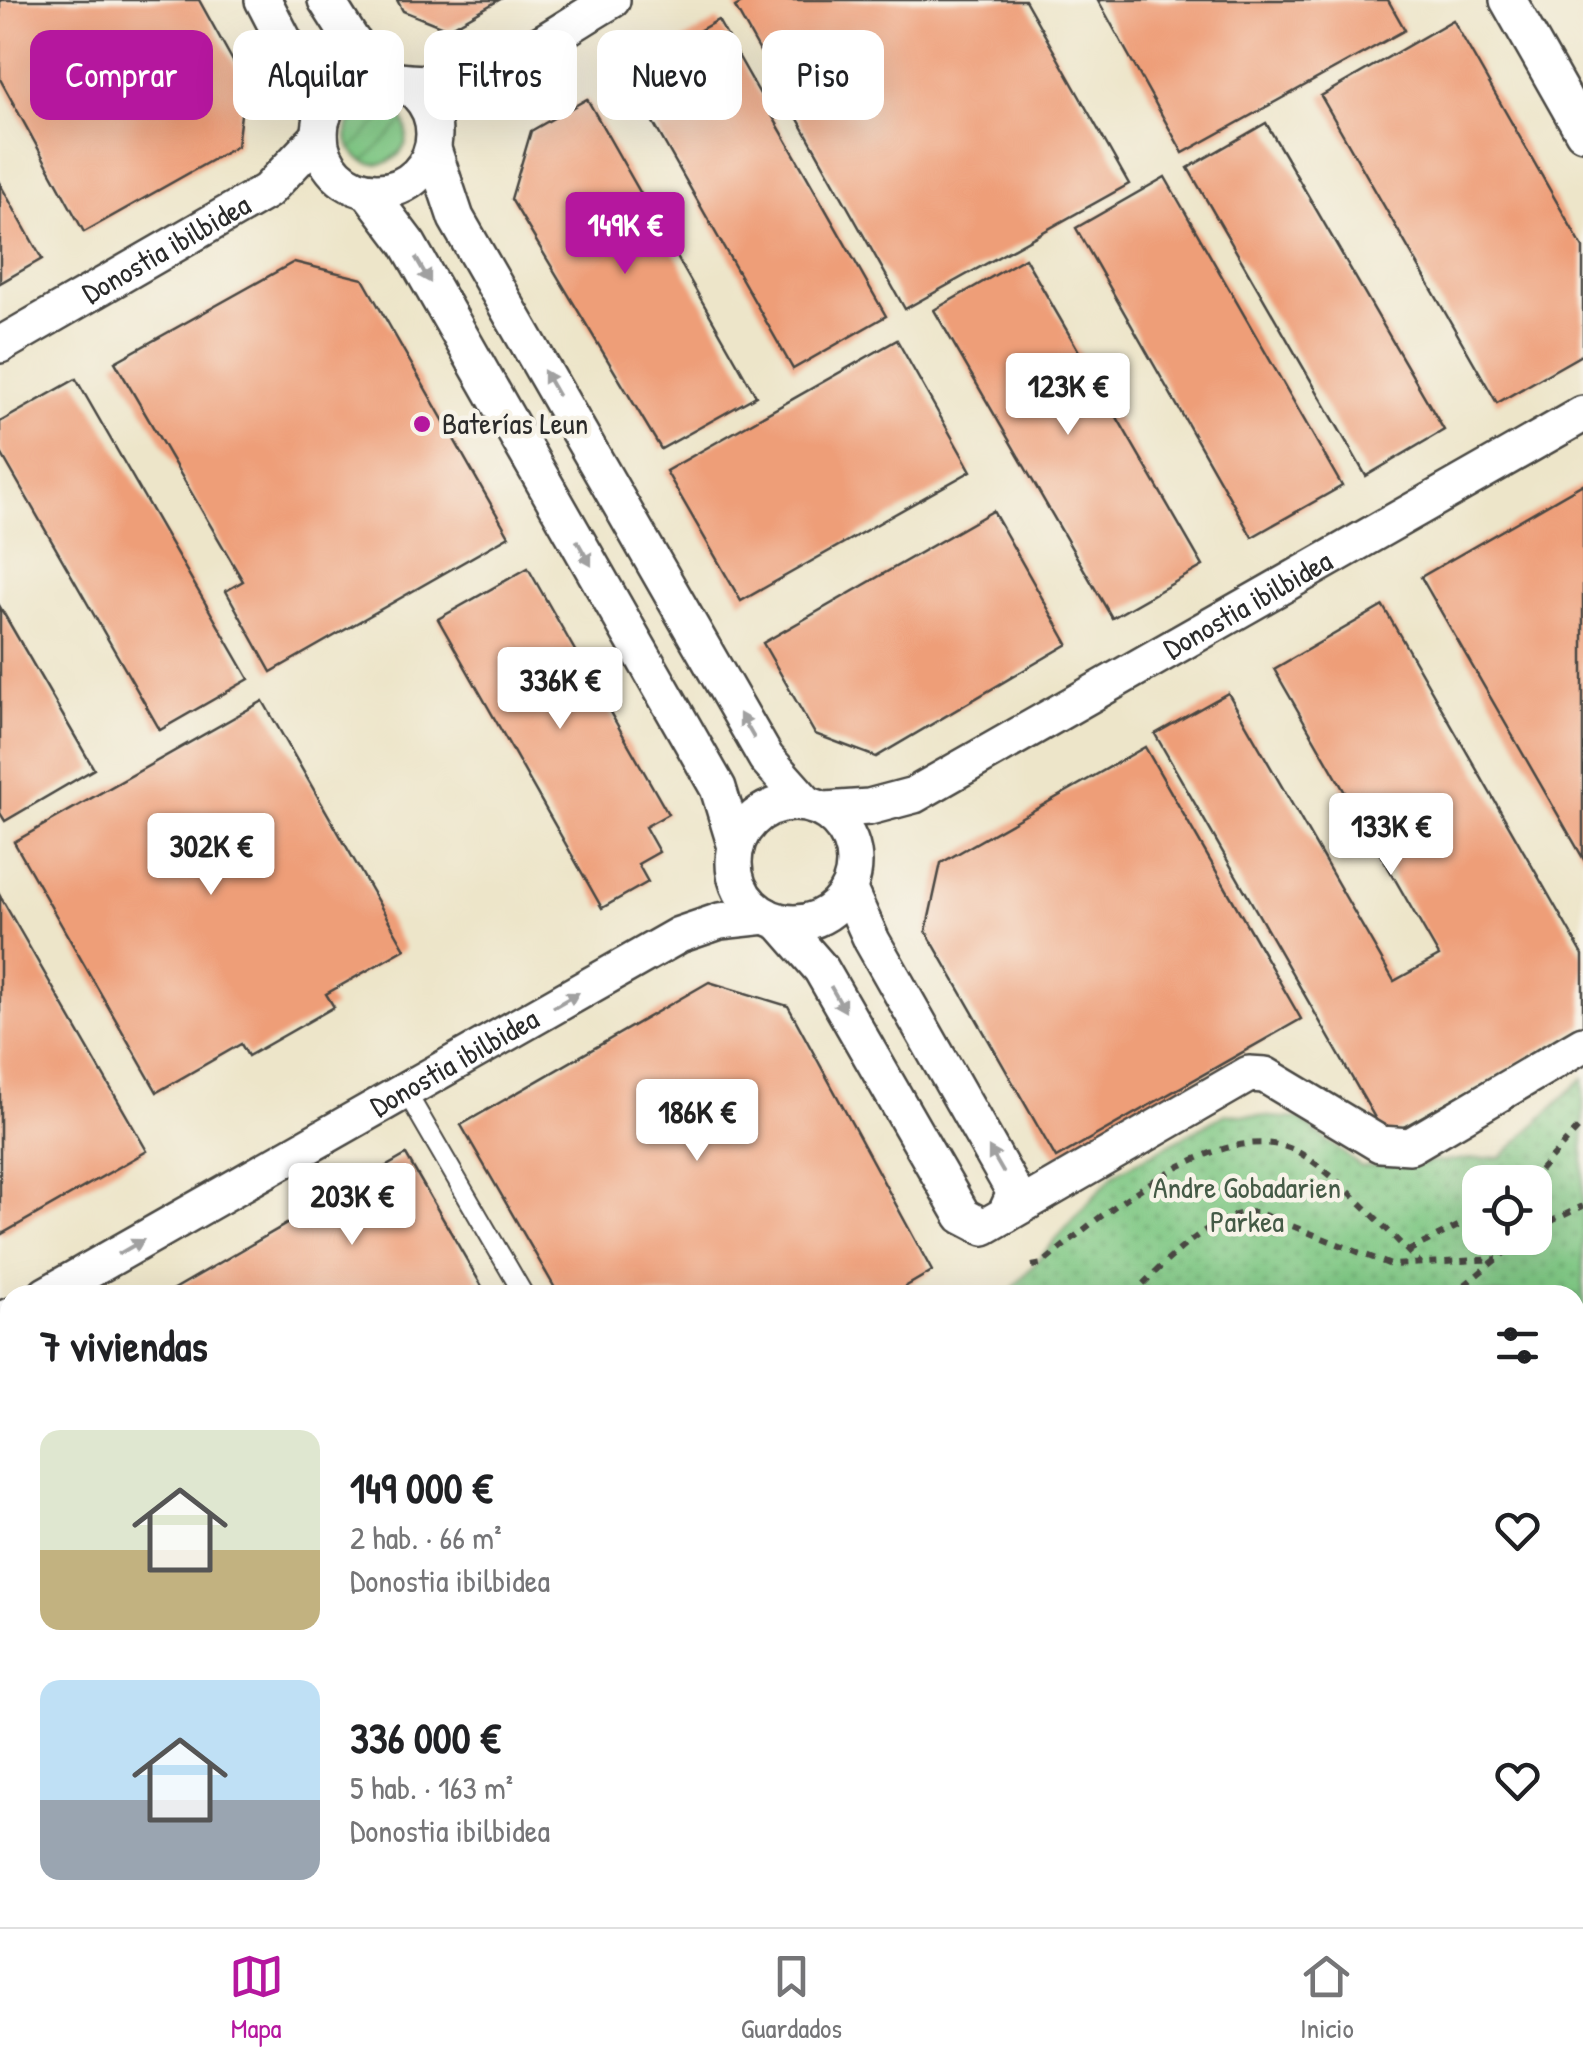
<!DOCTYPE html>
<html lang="es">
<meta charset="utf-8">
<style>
:root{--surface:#fff;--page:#f6f6f6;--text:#202124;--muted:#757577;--line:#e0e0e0;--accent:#b5179e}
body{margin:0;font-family:"Patrick Hand",sans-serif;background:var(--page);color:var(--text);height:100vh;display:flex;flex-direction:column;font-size:38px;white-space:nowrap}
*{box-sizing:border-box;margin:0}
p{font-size:32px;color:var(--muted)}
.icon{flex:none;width:55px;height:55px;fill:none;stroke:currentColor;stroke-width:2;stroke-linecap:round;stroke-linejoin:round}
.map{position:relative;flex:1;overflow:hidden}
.details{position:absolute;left:0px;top:1285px;width:1585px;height:642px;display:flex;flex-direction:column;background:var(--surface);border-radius:30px 30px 0 0;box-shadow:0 10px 40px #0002}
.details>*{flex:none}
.hud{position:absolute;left:30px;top:30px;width:1000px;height:90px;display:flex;gap:20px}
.tools{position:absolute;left:1462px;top:1165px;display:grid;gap:20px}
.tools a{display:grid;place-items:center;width:90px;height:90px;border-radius:20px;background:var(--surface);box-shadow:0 10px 40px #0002;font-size:50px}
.price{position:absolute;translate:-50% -85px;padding:0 22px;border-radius:10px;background:#fff;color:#222;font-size:32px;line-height:65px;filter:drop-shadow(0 2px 5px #0008)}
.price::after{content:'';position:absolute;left:50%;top:60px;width:30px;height:22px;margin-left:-15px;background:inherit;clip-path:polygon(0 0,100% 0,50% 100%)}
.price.on{background:var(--accent);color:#fff}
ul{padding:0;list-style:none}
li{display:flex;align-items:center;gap:30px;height:250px;padding:0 40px}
li span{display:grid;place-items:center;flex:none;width:280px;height:200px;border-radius:20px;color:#555}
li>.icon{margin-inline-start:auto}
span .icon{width:120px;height:120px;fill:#fffc;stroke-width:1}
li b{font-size:42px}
h2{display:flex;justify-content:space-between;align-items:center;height:120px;padding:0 40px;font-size:42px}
.chip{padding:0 35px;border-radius:20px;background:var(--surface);box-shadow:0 10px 40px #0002;font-size:35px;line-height:90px}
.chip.on{background:var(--accent);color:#fff}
.tab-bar{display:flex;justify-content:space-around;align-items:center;height:140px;border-top:2px solid var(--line);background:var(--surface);font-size:28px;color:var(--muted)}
.tab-bar a{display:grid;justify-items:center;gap:5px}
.tab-bar .on{color:var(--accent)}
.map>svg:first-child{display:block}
.grass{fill:url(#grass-dots);stroke:#557a58;stroke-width:2.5;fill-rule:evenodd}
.forest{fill:url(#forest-firs);stroke:#496c4e;stroke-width:2.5}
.garden{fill:url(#garden-furrows);stroke:#557a58;stroke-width:2.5}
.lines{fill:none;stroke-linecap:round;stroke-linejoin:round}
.river{stroke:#5ba6d3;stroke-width:60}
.building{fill:#ee9e78}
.service-casing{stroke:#484743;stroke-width:22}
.minor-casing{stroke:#484743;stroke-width:40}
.path{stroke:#484743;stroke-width:6;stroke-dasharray:8 8;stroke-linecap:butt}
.service{stroke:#fff;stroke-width:18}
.minor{stroke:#fff;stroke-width:35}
.rail{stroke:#2b2b2b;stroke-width:8}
.oneway{fill:#a0a0a0}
.poi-dot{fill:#b5179e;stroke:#f7f3e8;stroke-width:4}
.labels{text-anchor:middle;stroke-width:9;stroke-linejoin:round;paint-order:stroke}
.street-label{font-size:30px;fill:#2b2b2b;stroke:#f7f3e8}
.poi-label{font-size:30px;fill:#2b2b2b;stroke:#f7f3e8;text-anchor:start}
.park-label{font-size:30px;fill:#445a46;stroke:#f7f3e8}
</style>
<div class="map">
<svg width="1583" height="1927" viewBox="0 0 1583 1927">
<defs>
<pattern id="grass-dots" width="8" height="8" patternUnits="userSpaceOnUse" patternTransform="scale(2.5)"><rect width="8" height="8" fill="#7fc884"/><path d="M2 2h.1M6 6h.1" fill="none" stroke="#68a36c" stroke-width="1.8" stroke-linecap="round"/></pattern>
<pattern id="forest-firs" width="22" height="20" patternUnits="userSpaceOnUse" patternTransform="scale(2.5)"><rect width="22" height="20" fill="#67ac72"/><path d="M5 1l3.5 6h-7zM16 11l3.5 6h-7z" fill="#558c5e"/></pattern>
<pattern id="garden-furrows" width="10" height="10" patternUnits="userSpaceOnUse" patternTransform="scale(2.5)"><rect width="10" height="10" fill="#7fc884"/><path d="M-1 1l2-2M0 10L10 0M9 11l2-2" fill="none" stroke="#68a36c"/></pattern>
</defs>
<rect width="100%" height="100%" fill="#f7f3e8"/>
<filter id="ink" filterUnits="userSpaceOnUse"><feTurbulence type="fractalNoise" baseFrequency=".01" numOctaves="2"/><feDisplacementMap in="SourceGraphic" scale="20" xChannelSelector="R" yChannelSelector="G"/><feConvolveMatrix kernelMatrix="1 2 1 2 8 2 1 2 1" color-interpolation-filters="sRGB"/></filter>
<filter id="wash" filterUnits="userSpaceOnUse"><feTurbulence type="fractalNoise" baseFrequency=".0048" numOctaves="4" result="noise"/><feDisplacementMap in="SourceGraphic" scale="40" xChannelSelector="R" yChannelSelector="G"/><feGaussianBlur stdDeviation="2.25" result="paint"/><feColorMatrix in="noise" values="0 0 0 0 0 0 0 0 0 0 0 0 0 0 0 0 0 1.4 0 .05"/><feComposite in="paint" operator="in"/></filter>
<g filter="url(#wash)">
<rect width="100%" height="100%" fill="#ede5c9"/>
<path class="grass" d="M1583,1078V1318L1575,1327V1295H1007L1114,1174L1226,1114L1300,1119L1361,1167L1502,1157ZM1480,1182H1535V1238H1480Z"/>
<path class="forest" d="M10,1431V1764L0,1769V1436Z"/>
<path class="garden" d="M347 134a30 30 0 1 1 60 0a30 30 0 1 1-60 0Z"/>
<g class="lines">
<path class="river" d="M1575,1490L1583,1484
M0,1559L10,1556"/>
</g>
<g id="blocks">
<path class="building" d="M0,0H199L245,83L237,146L84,232L0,79Z
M397,0H499L448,29L403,11Z
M747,0H1025L1129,184L905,309L735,7Z
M1098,0H1388L1405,30L1183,153Z
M718,20L886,316L793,369L625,73Z
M1453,20L1583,248V354L1497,403L1321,96Z
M587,99L756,396L661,449L511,199L531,131Z
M1266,123L1444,430L1366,476L1188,168Z
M1165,177L1342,486L1252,537L1076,228Z
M0,184L42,259L0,283Z
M1025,258L1203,566L1112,618L934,310Z
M294,262L363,279L509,536L271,672L226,591L243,581L115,362Z
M897,340L971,471L741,601L666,471Z
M76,379L249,679L160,730L0,451V422Z
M1583,484V858L1421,577Z
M993,511L1068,644L876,757L815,734L763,643Z
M528,568L668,814L645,827L659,852L638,864L648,882L602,908L438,619Z
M1383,606L1583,955V1025L1386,1137L1155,734L1228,693L1394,981L1439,956L1274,669Z
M0,607L94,769L5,821L0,813Z
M263,701L405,949L326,994L334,1007L248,1056L241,1044L157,1092L14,842Z
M1145,747L1301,1019L1056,1158L926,931L941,863Z
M0,896L147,1151L0,1235Z
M709,982L788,1006L932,1271L891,1295H559L461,1125Z
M406,1155L487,1295H164Z"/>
</g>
</g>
<g filter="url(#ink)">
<use href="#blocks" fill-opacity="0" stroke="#484743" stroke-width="2.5"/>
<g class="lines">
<g class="service-casing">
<path id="service" d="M405,1090L524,1295"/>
</g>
<g class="minor-casing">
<g id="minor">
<path d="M263,0L323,116"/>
<path d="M326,0L352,41L384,77"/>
<path d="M1508,0L1583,132"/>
<circle cx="377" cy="134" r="57"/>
<path d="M400,81C483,93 543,40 612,0"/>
<path d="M433,149L456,218L766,758L806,803"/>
<path d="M368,191L408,244L718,788L736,847"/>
<path id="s1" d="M0,345L267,191L320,135"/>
<circle cx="794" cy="863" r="60"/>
<path id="s2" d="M825,810L869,807L914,795L1583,414"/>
<path d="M780,922L821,969L963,1216L984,1227L1005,1215L1015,1193L872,941L849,890"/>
<path d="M1005,1215L1249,1074L1265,1075L1380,1144L1410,1146L1583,1044"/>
<path id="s3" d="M46,1295L679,935L720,921L766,916"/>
<path d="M0,1320L10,1316"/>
</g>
</g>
<path class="path" d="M1529,1182L1583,1123
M1535,1229L1583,1206
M1408,1251L1480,1215
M1032,1266L1042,1264C1096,1218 1221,1114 1296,1151C1333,1170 1390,1233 1420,1264
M1132,1295C1160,1267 1219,1205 1259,1213L1391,1265L1497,1259
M1452,1295L1523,1238
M1575,1670L1583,1665
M0,1791L10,1790
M433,1927V1918"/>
<use href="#service" class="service"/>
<use href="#minor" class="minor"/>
<path class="rail" d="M1575,1801L1583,1796
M1575,1861L1583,1856
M1372,1927L1387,1918
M1456,1927L1473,1918"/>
</g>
<defs><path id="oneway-solid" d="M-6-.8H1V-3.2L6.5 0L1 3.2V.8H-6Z" transform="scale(2.5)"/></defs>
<g class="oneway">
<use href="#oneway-solid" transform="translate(423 270) rotate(60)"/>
<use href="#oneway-solid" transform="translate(551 383) rotate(-120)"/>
<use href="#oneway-solid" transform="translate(584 553) rotate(60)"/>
<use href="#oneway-solid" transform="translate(747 726) rotate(-120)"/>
<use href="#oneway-solid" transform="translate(838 999) rotate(60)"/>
<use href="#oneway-solid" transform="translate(566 1000) rotate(-30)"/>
<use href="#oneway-solid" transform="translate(996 1160) rotate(-120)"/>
<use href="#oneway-solid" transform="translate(131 1247) rotate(-30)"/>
</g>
</g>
<circle class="poi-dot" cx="422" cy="424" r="10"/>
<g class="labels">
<g class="street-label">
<text dy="10" stroke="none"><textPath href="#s1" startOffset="192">Donostia ibilbidea</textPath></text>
<text dy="10" stroke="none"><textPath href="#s2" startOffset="475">Donostia ibilbidea</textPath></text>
<text dy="10" stroke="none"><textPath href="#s3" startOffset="470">Donostia ibilbidea</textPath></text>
</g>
<g class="poi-label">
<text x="442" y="434">Baterías Leun</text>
</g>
<g class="park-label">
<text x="1247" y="1198">Andre Gobadarien<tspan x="1247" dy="34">Parkea</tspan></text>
</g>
</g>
</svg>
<div class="tools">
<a><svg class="icon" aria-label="locate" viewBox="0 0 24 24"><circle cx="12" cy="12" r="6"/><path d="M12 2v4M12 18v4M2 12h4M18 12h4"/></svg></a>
</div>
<b class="price on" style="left:625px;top:277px">149K €</b>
<b class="price" style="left:1068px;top:438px">123K €</b>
<b class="price" style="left:560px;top:732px">336K €</b>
<b class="price" style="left:1391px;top:878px">133K €</b>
<b class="price" style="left:211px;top:898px">302K €</b>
<b class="price" style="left:697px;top:1164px">186K €</b>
<b class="price" style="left:352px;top:1248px">203K €</b>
<div class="hud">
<a class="chip on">Comprar</a>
<a class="chip">Alquilar</a>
<a class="chip">Filtros</a>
<a class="chip">Nuevo</a>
<a class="chip">Piso</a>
</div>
<section class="details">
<h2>7 viviendas<svg class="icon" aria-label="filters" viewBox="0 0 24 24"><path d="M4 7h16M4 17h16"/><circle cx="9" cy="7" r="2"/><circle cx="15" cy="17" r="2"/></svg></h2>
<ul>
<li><span style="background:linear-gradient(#dfe7d0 60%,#c2b280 0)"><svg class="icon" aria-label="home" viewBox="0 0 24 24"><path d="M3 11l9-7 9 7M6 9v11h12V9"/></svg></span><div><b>149 000 €</b><p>2 hab. · 66 m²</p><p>Donostia ibilbidea</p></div><svg class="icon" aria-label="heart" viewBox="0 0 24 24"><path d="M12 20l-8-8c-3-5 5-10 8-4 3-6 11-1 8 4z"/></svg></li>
<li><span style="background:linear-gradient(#bfe0f5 60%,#9aa5b1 0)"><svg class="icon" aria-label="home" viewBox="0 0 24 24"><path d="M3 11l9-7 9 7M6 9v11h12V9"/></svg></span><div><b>336 000 €</b><p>5 hab. · 163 m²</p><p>Donostia ibilbidea</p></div><svg class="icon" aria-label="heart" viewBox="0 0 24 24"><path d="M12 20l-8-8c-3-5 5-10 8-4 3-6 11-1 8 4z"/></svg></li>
</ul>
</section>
</div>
<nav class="tab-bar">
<a class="on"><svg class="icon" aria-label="map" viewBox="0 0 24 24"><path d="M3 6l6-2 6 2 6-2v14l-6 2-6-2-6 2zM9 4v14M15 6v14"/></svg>Mapa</a>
<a><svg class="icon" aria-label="saved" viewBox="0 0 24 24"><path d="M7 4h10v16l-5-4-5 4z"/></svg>Guardados</a>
<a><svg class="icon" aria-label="home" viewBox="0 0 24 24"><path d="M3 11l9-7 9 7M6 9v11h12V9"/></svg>Inicio</a>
</nav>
